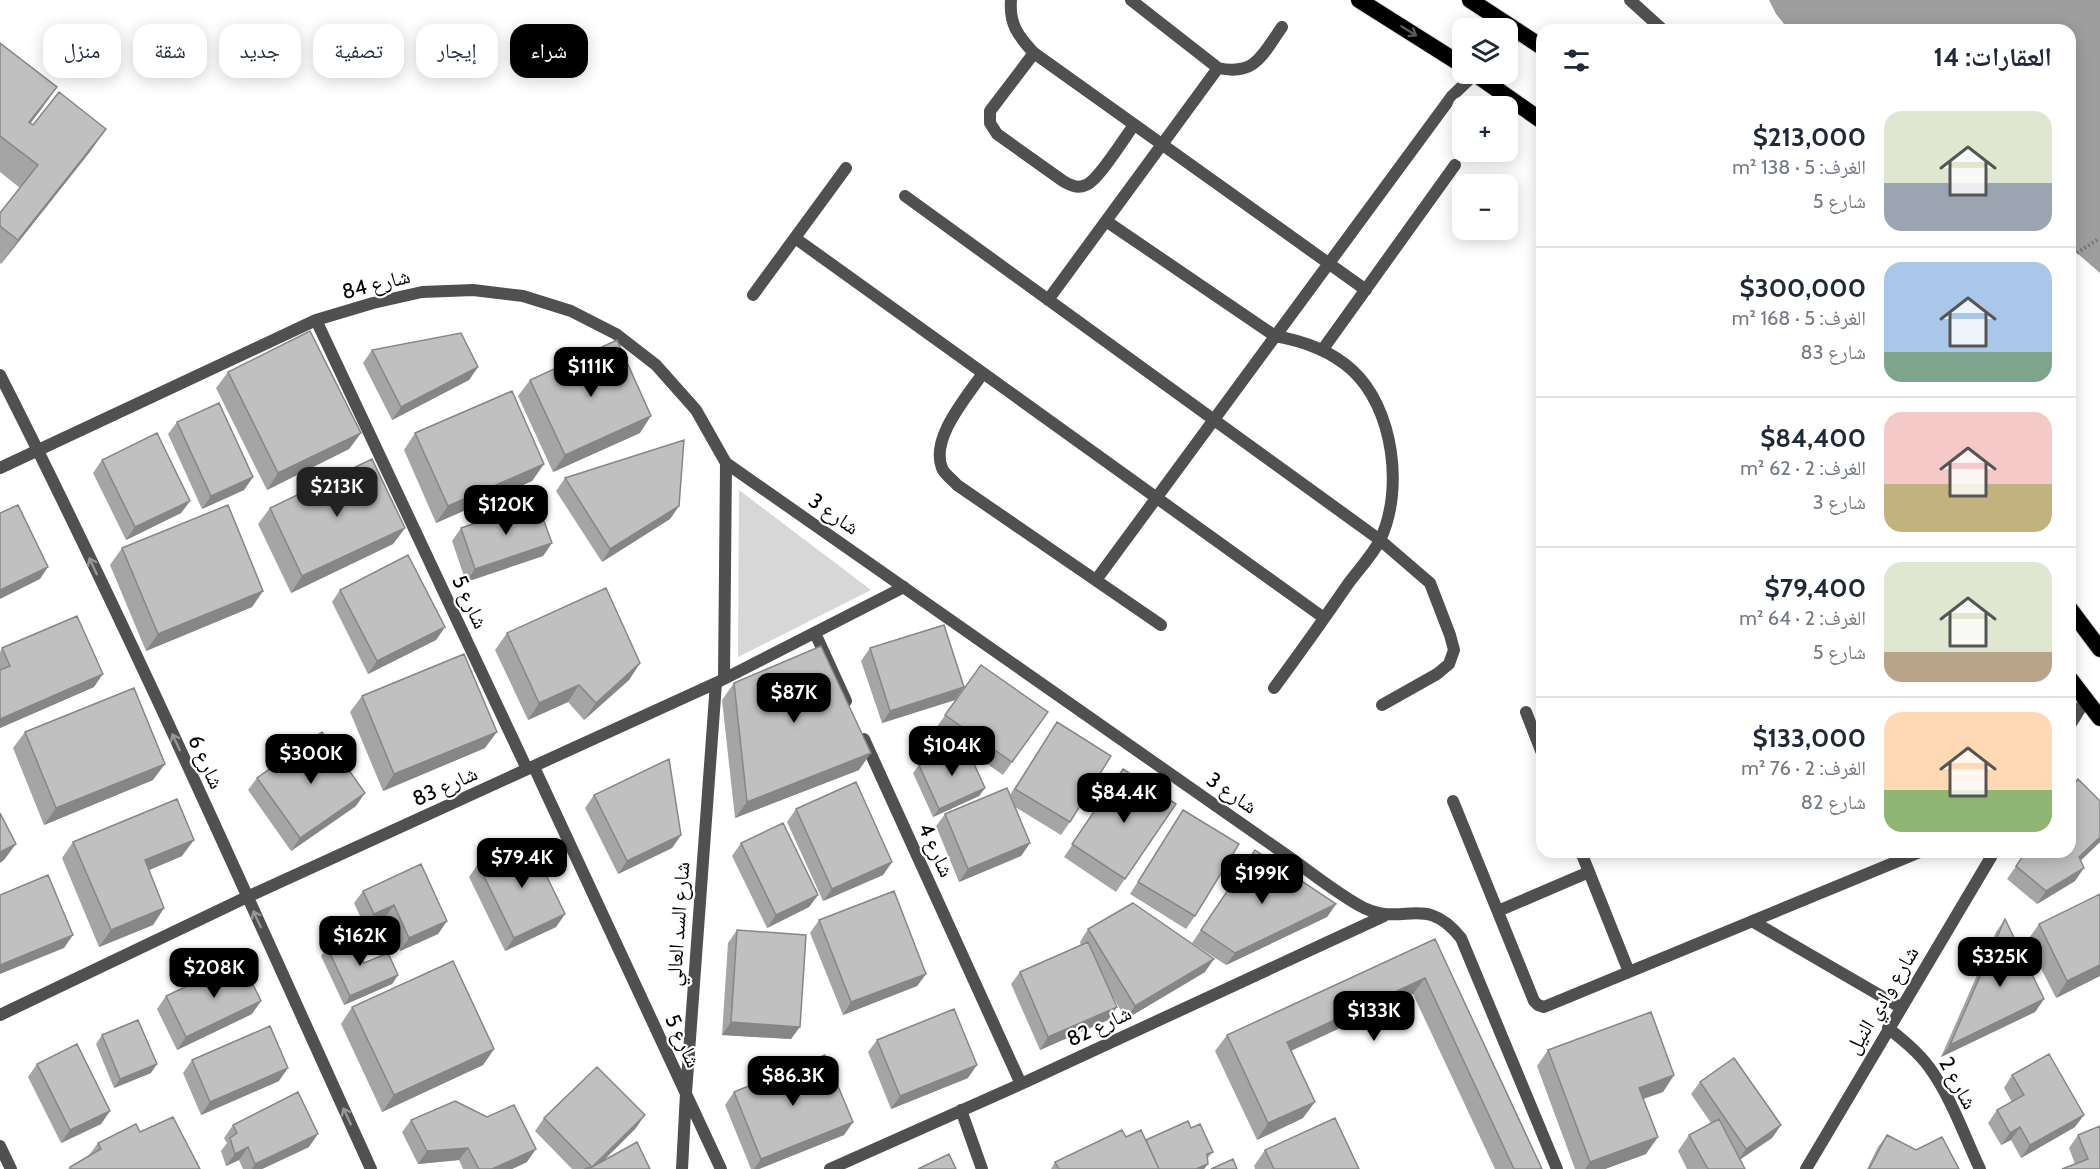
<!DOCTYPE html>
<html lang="ar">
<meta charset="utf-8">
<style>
:root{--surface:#fff;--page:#f6f6f7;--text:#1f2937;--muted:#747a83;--line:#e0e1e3;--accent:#000}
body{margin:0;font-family:Cabin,"Noto Naskh Arabic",sans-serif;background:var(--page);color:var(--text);direction:rtl;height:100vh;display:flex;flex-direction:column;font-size:22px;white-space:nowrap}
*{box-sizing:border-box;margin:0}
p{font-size:20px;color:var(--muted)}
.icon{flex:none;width:33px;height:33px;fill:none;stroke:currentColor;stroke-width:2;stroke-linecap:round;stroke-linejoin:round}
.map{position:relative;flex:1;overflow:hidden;direction:ltr}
.details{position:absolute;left:1536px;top:24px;width:540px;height:834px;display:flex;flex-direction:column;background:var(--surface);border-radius:18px;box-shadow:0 3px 15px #0003;direction:rtl}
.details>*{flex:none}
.guide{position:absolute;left:18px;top:24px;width:570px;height:54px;direction:rtl;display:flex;gap:12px}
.tools{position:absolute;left:1452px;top:18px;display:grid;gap:12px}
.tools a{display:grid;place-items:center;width:66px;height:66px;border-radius:12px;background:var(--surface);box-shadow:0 3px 15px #0003;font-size:30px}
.price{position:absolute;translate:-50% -51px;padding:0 14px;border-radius:12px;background:var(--accent);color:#fff;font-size:20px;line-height:39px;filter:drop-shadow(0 2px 3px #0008)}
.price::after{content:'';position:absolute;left:50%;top:36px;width:18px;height:14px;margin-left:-9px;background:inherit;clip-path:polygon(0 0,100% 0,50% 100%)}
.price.active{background:#222;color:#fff}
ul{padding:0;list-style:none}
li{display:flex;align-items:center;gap:18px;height:150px;padding:0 24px}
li+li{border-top:2px solid var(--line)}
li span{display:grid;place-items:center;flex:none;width:168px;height:120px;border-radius:18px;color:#555}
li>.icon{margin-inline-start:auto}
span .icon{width:72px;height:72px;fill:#fffc;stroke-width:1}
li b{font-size:26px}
h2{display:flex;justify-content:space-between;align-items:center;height:72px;padding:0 24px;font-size:26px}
.tag{padding:0 21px;border-radius:18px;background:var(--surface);box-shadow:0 3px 15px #0003;font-size:21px;line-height:54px}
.tag.active{background:var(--accent);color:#fff}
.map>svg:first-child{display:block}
.green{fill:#d7d7d7}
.water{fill:#9e9e9e}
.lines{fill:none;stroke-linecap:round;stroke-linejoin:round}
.trunk-casing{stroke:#dbdbdb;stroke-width:18}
.path{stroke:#727272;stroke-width:4;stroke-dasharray:1.5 3;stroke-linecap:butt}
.service{stroke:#505050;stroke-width:12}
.minor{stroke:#505050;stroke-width:12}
.tertiary{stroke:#505050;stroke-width:12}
.trunk{stroke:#000;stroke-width:16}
.wall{fill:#a5a5a5}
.shaded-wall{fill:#868686}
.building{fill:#c0c0c0;stroke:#868686;stroke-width:1.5}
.oneway{stroke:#595959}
.oneway2{stroke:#969696}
.labels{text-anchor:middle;stroke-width:4.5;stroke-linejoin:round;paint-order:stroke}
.street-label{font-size:21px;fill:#000;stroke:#fff}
</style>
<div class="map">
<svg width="2100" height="1169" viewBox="0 0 2100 1169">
<rect width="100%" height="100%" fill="#fff"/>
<path class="green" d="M739,490L871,590L738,657Z"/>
<path class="water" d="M1769,0H2100V273L2070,247V30H1789L1776,14Z"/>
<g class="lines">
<g class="trunk-casing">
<path id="trunk" d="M1359,0L1462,65
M1470,0L1542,47
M1475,74L1542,121
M2070,609L2100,649
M2070,679L2100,718"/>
</g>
<path class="path" d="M2077,253L2100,238"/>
<path class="service" d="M1011,0C1009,24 1018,36 1034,53L1366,290
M1131,0L1218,68C1256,76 1262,55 1282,27
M1630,0L1663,30
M1034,53L990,111V123L997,134L1063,181C1070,185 1077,189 1086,185C1098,181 1125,137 1134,125
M905,196L1380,540L1430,583L1450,635L1454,650L1449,664L1437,674L1382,705
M1106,221L1275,336C1304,341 1330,350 1352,370C1394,408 1404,491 1380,540C1372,556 1358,570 1348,584C1324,619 1299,654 1274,688
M795,238L1324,618
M753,295L846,168
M1048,300L1218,68
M1323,349L1455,165
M983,373C967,397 930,438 942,468C944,474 953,480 957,485L1161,625
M1096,580L1452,96L1475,74
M1526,712L1542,753
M1453,801L1534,1001L1538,1005L1544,1007L1920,852
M1581,852L1629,972
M1498,911L1589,872
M1752,921L1900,1007"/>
<path class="minor" d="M316,320L527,769
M0,375C132,635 250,903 371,1169
M0,468L316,320L373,303L422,292L473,290L523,296L571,311L616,334L656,365L696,410L726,463L1282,852C1307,869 1338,895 1364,908C1405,927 1425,893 1461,938L1557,1169
M815,633L846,701
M724,678L726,463
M2070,725L2086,699
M864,739L1021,1084
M534,767L721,1169
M0,1015L247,897L716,683L904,587
M1888,1028C1903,1040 1918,1052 1929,1067C1951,1097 1964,1135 1980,1169
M961,1110L982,1169
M682,1169L686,1093L716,683
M830,1169L1021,1084L1384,916
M1806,1169L1994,852"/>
<path class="tertiary" d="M0,1146L11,1169"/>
<use href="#trunk" class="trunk"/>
</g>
<path class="wall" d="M0,43L57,87L30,123L33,125L106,129L89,153L1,264L0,263V213L20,188L0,172Z
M372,350L478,367L469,380L392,420L363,363Z
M228,372L361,433L349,449L267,490L216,388Z
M530,380L640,433L553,472L518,396Z
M177,422L253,477L244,490L202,509L168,434Z
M415,433L544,464L532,481L436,523L404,450Z
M102,460L190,501L181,513L126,540L93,473Z
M565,478L679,506L670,519L602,562L556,491Z
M270,508L405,528L393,544L291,593L258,524Z
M461,528L552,543L543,556L466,582L452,541Z
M122,548L263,591L252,607L146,651L110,565Z
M340,590L445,627L436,640L368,674L332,602Z
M507,633L640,663L629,680L584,720L568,702L528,720L495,650Z
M2,648L94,687L0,728V652Z
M870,648L964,687L955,700L882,723L861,661Z
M981,665L1048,712L1003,775L967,750L985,788L979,796L933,817L913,773L919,765L961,746L936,728Z
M734,683L859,770L735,818L722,700Z
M362,696L485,748L383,791L350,712Z
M1057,722L1070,822L1061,835L1015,807L1030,843L1021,856L959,882L936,826L945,814L1010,795Z
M25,732L153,780L44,825L13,748Z
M1123,769L1176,804L1116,892L1064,857Z
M257,778L356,806L291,851L248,790Z
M594,795L681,835L672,848L618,874L585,808Z
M2100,801V842L2081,860L2075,881L2037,904L2007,879L2026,852Z
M796,809L892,862L883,875L823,901L787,822Z
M1183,810L1195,916L1186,929L1130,894Z
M73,842L182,856L149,870L164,908L153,925L99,947L62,858Z
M741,843L818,895L809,907L767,928L732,856Z
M1255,850L1336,904L1327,917L1226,965L1192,943Z
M478,864L565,914L556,927L505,951L469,877Z
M363,891L447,921L438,934L400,951L385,918L365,927L354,903Z
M2005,919L2044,999L2035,1012L1941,1057L1996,932Z
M819,920L926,974L917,986L843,1015L810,933Z
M2039,924L2100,976L2056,998L2027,941Z
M1088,929L1205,972L1126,1019L1110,992L1117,1007L1108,1020L1040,1050L1011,984L1020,972L1081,945L1080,942Z
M737,930L791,1039L722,1035L728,943Z
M1435,939L1542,1169H1495L1413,994L1291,1051L1303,1118L1257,1140L1215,1051L1227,1035Z
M327,947L364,963L398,975L392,984L344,1005L321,956Z
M166,996L252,1014L177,1050L157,1009Z
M352,1007L494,1049L483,1065L382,1112L341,1024Z
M102,1035L151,1073L114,1088L96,1044Z
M877,1040L968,1078L891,1109L868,1052Z
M1548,1050L1674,1075L1663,1092L1643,1099L1646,1154L1605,1169H1575L1537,1066Z
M192,1060L279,1081L201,1115L183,1073Z
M37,1064L110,1111L101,1124L61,1143L28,1077Z
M2012,1075L2075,1127L2021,1158L2011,1140L2001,1145L1988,1123L1997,1110L2012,1102L2004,1088Z
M1700,1082L1781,1125L1772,1138L1740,1159L1745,1169H1687L1678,1151L1689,1135L1711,1123L1691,1094Z
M734,1092L853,1122L844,1135L759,1169H751L725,1105Z
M544,1118L636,1128L602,1162L650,1169H572L535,1131Z
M411,1120L527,1162L512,1169H463L459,1160L418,1164L402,1132Z
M233,1125L309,1147L262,1169H243L239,1160L226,1166L221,1151L227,1143L224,1138Z
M1191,1128L1213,1152L1207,1159L1208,1164L1204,1169H1051L1055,1162L1126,1137L1146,1140Z
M1887,1135L1916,1150L1959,1169H1867L1878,1147Z
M2078,1135L2100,1169L2075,1164L2069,1148Z
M98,1143L200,1169H68L70,1167L89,1155Z
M1265,1150L1359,1169H1255L1254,1166Z"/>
<path class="shaded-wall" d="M57,87L40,111L13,146L29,122Z
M106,129L89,153L1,264L18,240Z
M478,367L469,380L392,420L401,407Z
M651,416L640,433L553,472L565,455Z
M361,433L349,449L267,490L278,473Z
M544,464L532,481L436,523L448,506Z
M253,477L244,490L202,509L211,496Z
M190,501L181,513L126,540L135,527Z
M679,506L670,519L602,562L610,549Z
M405,528L393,544L291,593L302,576Z
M552,543L543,556L466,582L475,569Z
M48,567L40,579L0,599V590Z
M263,591L252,607L146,651L158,634Z
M445,627L436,640L368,674L377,661Z
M640,663L629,680L584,720L596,703Z
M103,674L94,687L0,728V719Z
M579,685L568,702L528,720L539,703Z
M964,687L955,700L882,723L890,711Z
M497,732L485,748L383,791L394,774Z
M871,753L859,770L735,818L747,802Z
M165,764L153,780L44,825L56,808Z
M985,788L979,796L933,817L939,809Z
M365,793L356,806L291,851L300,838Z
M681,835L672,848L618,874L627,861Z
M2100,837V842L2071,870L2079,857Z
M194,840L182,856L133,877L145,860Z
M1030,843L1021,856L959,882L968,869Z
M16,844L4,860L0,863V852Z
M892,862L883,875L823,901L832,889Z
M2084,868L2075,881L2037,904L2046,891Z
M818,895L809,907L767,928L776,915Z
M1336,904L1327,917L1226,965L1235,953Z
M394,905L385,918L365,927L374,914Z
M164,908L153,925L99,947L111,930Z
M565,914L556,927L505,951L514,938Z
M447,921L438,934L400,951L409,938Z
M73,935L64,948L0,974V965Z
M1214,959L1205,972L1126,1019L1135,1006Z
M2100,965V976L2056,998L2067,981Z
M926,974L917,986L843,1015L851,1002Z
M398,975L392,984L344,1005L350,996Z
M1425,978L1413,994L1275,1058L1287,1042Z
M2044,999L2035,1012L1941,1057L1950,1045Z
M261,1001L252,1014L177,1050L186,1037Z
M1117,1007L1108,1020L1040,1050L1048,1037Z
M731,1022L800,1027L791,1039L722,1035Z
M494,1049L483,1065L382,1112L394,1095Z
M157,1064L151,1073L114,1088L120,1079Z
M977,1065L968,1078L891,1109L900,1096Z
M288,1068L279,1081L201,1115L210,1102Z
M1674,1075L1663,1092L1628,1104L1639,1088Z
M1315,1102L1303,1118L1257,1140L1268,1123Z
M110,1111L101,1124L61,1143L70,1130Z
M645,1115L636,1128L595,1169H591Z
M2084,1115L2075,1127L2021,1158L2030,1145Z
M853,1122L844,1135L759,1169H754L761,1159Z
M1781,1125L1772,1138L1738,1161L1746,1149Z
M2020,1127L2011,1140L2001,1145L2010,1133Z
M318,1134L309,1147L262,1169H252L255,1164Z
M1658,1137L1646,1154L1605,1169H1585L1590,1162Z
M248,1147L239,1160L226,1166L235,1154Z
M468,1148L459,1160L418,1164L427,1151Z
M536,1149L527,1162L512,1169H492Z
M1208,1164L1204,1169H1196Z"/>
<path class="building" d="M0,43L57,87L29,122L33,125L59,92L106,129L18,240L0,226V213L38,165L0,136Z
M310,331L361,433L278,473L228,372Z
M461,333L478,367L401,407L372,350Z
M617,340L651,416L565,455L530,380Z
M512,391L544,464L448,506L415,433Z
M219,403L253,477L211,496L177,422Z
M157,433L190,501L135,527L102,460Z
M684,440L679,506L610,549L565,478Z
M372,459L405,528L302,576L270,508Z
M537,502L552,543L475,569L461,528Z
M18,505L48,567L0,590V513Z
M228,505L263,591L158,634L122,548Z
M408,555L445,627L377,661L340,590Z
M606,588L640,663L596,703L579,685L539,703L507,633Z
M77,616L103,674L0,719V670L10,666L2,648Z
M944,625L964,687L890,711L870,648Z
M821,646L871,753L747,802L734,683Z
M464,654L497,732L394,774L362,696Z
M981,665L1048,712L1012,762L945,715Z
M134,688L165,764L56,808L25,732Z
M1057,722L1111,756L1070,822L1015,789Z
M322,732L365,793L300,838L257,778Z
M965,744L985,788L939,809L919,765Z
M669,759L681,835L627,861L594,795Z
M1123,769L1176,804L1125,879L1072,844Z
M2078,779L2100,801V837L2079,857L2084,868L2046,891L2016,866L2026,852H2070V790Z
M856,782L892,862L832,889L796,809Z
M1007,788L1030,843L968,869L945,814Z
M177,799L194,840L145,860L164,908L111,930L73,842Z
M1183,810L1239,844L1195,916L1138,882Z
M0,813L16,844L0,852Z
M783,823L818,895L776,915L741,843Z
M529,840L565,914L514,938L478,864Z
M1255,850L1336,904L1235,953L1201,930Z
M421,864L447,921L409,938L394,905L374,914L363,891Z
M48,875L73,935L0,965V895Z
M894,891L926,974L851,1002L819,920Z
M2100,894V965L2067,981L2039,924Z
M1133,903L1214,959L1135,1006L1088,929Z
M2005,919L2044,999L1950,1045Z
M737,930L806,935L800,1027L731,1022Z
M352,936L364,963L388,953L398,975L350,996L327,947Z
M1435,939L1542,1169H1514L1425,978L1287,1042L1315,1102L1268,1123L1227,1035Z
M1088,942L1117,1007L1048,1037L1020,972Z
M241,960L261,1001L186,1037L166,996Z
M453,961L494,1049L394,1095L352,1007Z
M954,1009L977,1065L900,1096L877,1040Z
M1651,1012L1674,1075L1639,1088L1658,1137L1590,1162L1548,1050Z
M138,1020L157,1064L120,1079L102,1035Z
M270,1026L288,1068L210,1102L192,1060Z
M77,1044L110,1111L70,1130L37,1064Z
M2049,1054L2084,1115L2030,1145L2020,1127L2010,1133L1997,1110L2024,1095L2012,1075Z
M825,1055L853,1122L761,1159L734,1092Z
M1734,1058L1781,1125L1746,1149L1700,1082Z
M597,1067L645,1115L592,1167L637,1142L650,1169H584L592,1167L544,1118Z
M298,1092L318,1134L255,1164L248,1147L235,1154L230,1138L237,1133L233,1125Z
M455,1101L487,1117L514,1105L536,1149L492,1169H479L468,1148L427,1151L411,1120Z
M173,1117L200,1169H71L70,1167L101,1149L98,1143L136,1124L140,1132Z
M1335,1118L1359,1169H1274L1265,1150Z
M1719,1119L1745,1169H1708L1689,1135Z
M1188,1121L1191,1128L1200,1124L1213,1152L1207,1154L1208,1164L1196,1169H1159L1146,1140Z
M2100,1126V1169H2062L2088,1159L2078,1135Z
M1122,1130L1126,1137L1141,1130L1159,1169H1059L1055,1162Z
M1887,1135L1916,1150L1942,1137L1959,1169H1869Z
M949,1154L956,1169H918Z
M1233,1159L1237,1169H1211Z"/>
<defs><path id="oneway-shaft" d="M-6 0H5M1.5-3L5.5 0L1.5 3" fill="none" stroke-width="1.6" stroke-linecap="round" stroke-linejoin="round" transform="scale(1.5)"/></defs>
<use class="oneway" href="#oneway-shaft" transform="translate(1409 31) rotate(32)"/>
<g class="oneway2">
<use href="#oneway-shaft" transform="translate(93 566) rotate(-115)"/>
<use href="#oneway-shaft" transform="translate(176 742) rotate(-115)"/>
<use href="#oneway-shaft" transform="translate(257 919) rotate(-115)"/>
<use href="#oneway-shaft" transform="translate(347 1116) rotate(-115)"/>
</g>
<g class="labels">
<g class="street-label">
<text transform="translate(376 284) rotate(-14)" y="7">شارع 84</text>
<text transform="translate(834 514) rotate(35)" y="7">شارع 3</text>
<text transform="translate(470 602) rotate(65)" y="7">شارع 5</text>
<text transform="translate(206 762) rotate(65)" y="7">شارع 6</text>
<text transform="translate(445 786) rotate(-24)" y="7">شارع 83</text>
<text transform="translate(1232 793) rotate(35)" y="7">شارع 3</text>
<text transform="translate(936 850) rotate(65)" y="7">شارع 4</text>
<text transform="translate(678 924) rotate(-86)" y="7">شارع السد العالي</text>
<text transform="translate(1882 1000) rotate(-59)" y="7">شارع وادي النيل</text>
<text transform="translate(1099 1026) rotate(-25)" y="7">شارع 82</text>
<text transform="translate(683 1041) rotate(65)" y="7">شارع 5</text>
<text transform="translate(1958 1083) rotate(61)" y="7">شارع 2</text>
</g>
</g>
</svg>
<div class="tools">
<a><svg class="icon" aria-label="layers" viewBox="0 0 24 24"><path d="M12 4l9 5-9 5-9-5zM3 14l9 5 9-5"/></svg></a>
<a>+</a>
<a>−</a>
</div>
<b class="price" style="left:591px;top:398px">$111K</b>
<b class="price active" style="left:337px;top:518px">$213K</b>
<b class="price" style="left:506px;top:536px">$120K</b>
<b class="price" style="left:794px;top:724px">$87K</b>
<b class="price" style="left:952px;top:777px">$104K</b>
<b class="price" style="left:311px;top:785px">$300K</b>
<b class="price" style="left:1124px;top:824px">$84.4K</b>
<b class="price" style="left:522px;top:889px">$79.4K</b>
<b class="price" style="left:1262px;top:905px">$199K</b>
<b class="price" style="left:360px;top:967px">$162K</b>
<b class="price" style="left:2000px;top:988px">$325K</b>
<b class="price" style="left:214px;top:999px">$208K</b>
<b class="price" style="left:1374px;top:1042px">$133K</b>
<b class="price" style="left:793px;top:1107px">$86.3K</b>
<div class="guide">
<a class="tag active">شراء</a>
<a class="tag">إيجار</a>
<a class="tag">تصفية</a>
<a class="tag">جديد</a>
<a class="tag">شقة</a>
<a class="tag">منزل</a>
</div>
<section class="details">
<h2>العقارات: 14<svg class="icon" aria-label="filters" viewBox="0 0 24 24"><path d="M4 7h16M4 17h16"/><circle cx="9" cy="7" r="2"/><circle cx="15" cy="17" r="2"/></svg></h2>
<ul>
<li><span style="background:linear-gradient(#dfe7d0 60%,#9aa5b1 0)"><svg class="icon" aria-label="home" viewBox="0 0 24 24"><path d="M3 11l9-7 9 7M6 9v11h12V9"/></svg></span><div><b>$213,000</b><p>الغرف: 5 · 138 m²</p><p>شارع 5</p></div></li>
<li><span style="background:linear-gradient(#a9c7e8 75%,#7fa58c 0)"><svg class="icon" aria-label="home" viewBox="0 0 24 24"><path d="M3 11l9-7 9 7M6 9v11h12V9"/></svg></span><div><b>$300,000</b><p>الغرف: 5 · 168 m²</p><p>شارع 83</p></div></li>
<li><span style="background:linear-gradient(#f6c9c9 60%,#c2b280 0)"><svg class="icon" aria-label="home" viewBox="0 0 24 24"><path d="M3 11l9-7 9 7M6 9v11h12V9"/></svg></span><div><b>$84,400</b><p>الغرف: 2 · 62 m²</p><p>شارع 3</p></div></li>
<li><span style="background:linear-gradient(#dfe7d0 75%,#b9a48a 0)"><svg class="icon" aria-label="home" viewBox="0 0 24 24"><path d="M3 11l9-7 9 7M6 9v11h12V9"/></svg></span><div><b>$79,400</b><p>الغرف: 2 · 64 m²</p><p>شارع 5</p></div></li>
<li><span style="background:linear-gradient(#ffd9b3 65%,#8fb573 0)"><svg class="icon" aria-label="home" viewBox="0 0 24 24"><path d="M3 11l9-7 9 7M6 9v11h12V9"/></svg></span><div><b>$133,000</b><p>الغرف: 2 · 76 m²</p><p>شارع 82</p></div></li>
</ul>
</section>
</div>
